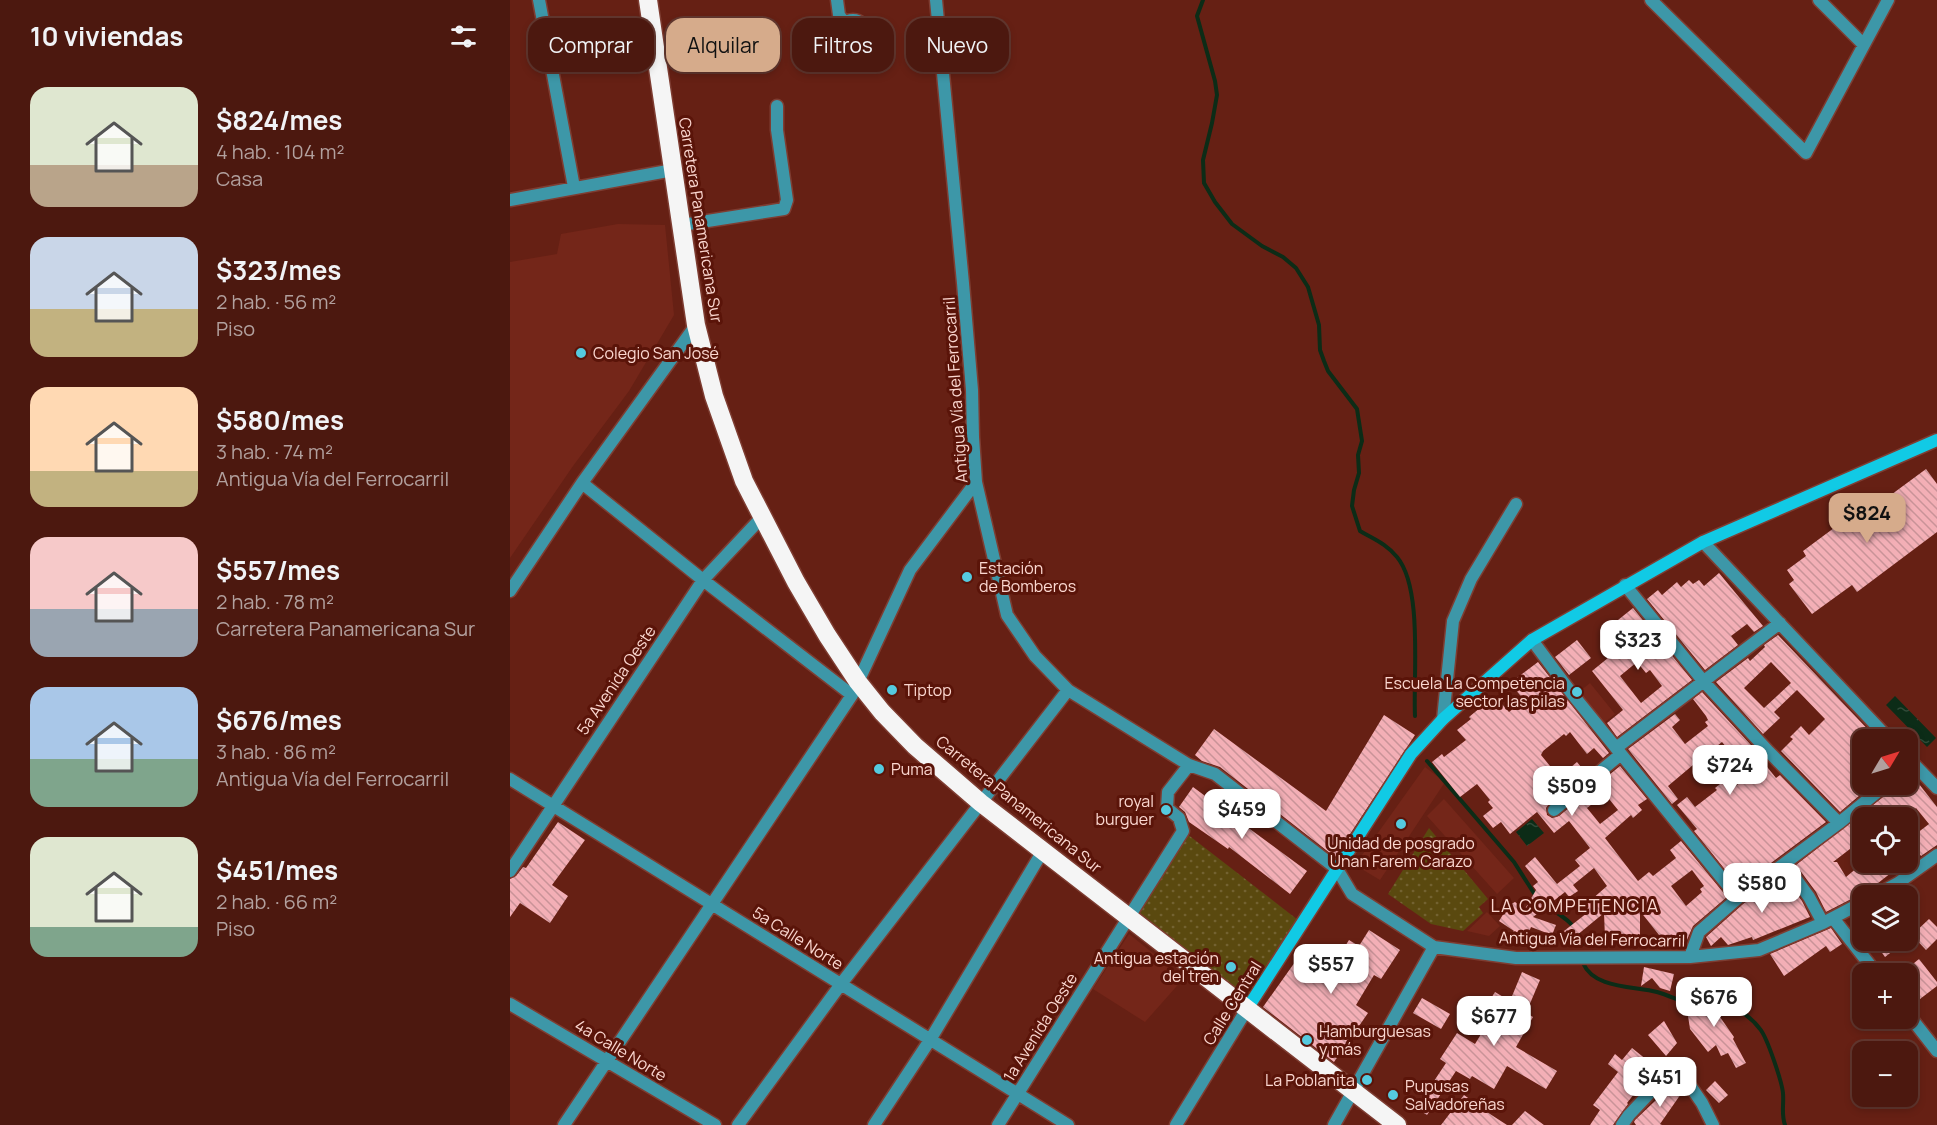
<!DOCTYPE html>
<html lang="es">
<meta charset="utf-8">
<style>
:root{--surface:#4c180f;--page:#56251d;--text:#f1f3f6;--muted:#b2a09e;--line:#63372f;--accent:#d6ab8b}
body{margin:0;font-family:Manrope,sans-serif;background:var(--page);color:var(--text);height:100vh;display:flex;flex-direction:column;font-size:22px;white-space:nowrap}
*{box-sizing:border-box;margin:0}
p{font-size:20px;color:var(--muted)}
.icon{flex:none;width:33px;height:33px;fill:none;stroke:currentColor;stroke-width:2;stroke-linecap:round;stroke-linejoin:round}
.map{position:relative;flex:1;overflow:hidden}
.sheet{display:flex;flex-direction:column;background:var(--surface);width:510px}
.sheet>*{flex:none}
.hud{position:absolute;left:18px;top:18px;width:570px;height:54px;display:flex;gap:12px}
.needle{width:39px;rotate:52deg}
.tools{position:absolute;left:1342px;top:729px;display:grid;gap:12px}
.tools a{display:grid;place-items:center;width:66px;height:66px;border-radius:12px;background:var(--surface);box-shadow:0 3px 9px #0003,0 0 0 2px var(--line);font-size:30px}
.price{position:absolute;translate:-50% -51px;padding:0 14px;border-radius:12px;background:#fff;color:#222;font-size:20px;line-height:39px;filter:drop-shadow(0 2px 3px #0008)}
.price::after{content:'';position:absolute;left:50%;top:36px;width:18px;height:14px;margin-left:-9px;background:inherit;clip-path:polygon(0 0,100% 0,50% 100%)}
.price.current{background:var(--accent);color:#111}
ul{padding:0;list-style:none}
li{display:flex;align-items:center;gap:18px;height:150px;padding:0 30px}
li span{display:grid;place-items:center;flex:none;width:168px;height:120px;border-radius:18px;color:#555}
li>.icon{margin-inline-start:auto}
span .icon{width:72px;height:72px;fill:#fffc;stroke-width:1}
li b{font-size:26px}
h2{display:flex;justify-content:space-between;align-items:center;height:72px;padding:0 30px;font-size:26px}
.tag{padding:0 21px;border-radius:18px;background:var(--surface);box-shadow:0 3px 9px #0003,0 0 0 2px var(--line);font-size:21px;line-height:54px}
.tag.current{background:var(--accent);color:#111}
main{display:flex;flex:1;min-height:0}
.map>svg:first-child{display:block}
.built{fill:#742619}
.park{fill:url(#park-dots)}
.water{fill:url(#water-ripples)}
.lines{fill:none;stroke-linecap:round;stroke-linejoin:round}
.stream{stroke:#0c2c17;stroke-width:4}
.building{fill:url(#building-back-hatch);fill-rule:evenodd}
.street-casing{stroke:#7e3d32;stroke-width:15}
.secondary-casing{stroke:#7e3d32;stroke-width:15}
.highway-casing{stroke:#7e3d32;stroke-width:21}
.street{stroke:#3d97a8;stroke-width:12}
.secondary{stroke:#11cae5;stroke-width:12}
.highway{stroke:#f5f5f5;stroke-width:18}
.poi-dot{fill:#55cadf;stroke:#5a1409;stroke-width:2}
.labels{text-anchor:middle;stroke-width:6;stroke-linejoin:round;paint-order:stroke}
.street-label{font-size:16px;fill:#fbd7d0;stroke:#5a1409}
.poi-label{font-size:16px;fill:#fbd7d0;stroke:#5a1409;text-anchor:start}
.neighbourhood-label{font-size:18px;letter-spacing:1.5px;fill:#fbd7d0;stroke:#5a1409}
</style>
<main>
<section class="sheet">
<h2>10 viviendas<svg class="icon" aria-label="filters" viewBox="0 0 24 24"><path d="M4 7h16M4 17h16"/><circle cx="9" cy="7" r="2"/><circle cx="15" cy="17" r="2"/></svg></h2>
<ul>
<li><span style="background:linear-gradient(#dfe7d0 65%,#b9a48a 0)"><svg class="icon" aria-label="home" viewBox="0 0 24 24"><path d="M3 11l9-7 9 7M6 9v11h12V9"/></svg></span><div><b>$824/mes</b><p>4 hab. · 104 m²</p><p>Casa</p></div></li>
<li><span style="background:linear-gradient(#c9d6e8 60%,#c2b280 0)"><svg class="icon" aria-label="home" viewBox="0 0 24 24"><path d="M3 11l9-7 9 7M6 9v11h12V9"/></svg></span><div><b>$323/mes</b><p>2 hab. · 56 m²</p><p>Piso</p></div></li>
<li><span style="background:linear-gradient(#ffd9b3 70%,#c2b280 0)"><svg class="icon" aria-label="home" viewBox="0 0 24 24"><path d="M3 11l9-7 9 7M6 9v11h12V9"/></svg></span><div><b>$580/mes</b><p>3 hab. · 74 m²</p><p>Antigua Vía del Ferrocarril</p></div></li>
<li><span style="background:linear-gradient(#f6c9c9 60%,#9aa5b1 0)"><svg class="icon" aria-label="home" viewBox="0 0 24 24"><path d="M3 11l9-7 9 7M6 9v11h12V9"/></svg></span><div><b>$557/mes</b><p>2 hab. · 78 m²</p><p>Carretera Panamericana Sur</p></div></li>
<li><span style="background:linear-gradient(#a9c7e8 60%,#7fa58c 0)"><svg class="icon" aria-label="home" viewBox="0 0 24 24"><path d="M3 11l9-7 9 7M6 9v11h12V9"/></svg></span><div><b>$676/mes</b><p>3 hab. · 86 m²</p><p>Antigua Vía del Ferrocarril</p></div></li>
<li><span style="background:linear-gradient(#dfe7d0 75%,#7fa58c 0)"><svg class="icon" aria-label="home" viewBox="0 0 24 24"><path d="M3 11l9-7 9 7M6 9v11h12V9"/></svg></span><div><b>$451/mes</b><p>2 hab. · 66 m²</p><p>Piso</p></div></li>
</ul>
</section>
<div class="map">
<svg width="1427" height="1125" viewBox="0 0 1427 1125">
<defs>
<pattern id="park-dots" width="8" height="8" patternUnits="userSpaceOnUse" patternTransform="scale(1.5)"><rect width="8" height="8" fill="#5a490f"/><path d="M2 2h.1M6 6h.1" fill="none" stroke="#736231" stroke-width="1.8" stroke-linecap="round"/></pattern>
<pattern id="water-ripples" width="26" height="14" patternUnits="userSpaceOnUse" patternTransform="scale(1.5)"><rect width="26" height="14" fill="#0c2c17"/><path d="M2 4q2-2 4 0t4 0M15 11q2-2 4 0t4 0" fill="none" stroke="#304a38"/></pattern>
<pattern id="building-back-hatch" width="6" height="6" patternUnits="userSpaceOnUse" patternTransform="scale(1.5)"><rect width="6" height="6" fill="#f3afb6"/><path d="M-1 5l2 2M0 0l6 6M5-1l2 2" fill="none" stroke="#c99398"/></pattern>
</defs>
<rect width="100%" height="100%" fill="#662014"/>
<path class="built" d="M108,224L155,225L164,315L119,391L63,466L0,558V262L47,254L51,234Z
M1080,683L1105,714L1094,723L1069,692Z
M915,767L935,782L870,880L845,865Z
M934,799L1004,878L987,894L917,816Z
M977,912L990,926L979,936L957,931Z
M619,934L674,978L635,1022L583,989Z"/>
<path class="park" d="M919,828L978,899L969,907L973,913L953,931L921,924L878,894Z
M677,834L788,920L734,1001L628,914Z"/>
<path class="water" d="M1385,696L1426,738L1417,747L1376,705Z
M1022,819L1034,833L1017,846L1006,832Z"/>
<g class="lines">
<path class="stream" d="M693,0L687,16L705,81L707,95L702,123L693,160L694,183L705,202L722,224L752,246L773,257L786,268L798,287L809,325L810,350L814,361L818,371L847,409L852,441L848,455L849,473L844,490L842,506L850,531C865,540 875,543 887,557C913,588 903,676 905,716
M917,761L1004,862L1027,898
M1035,905C1050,915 1068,924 1072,944
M1073,963C1084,989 1124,986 1147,992C1158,995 1167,1000 1177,1003C1191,1008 1196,1003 1208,1004C1224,1004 1241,1017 1250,1029C1257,1037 1272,1082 1273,1093C1274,1105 1271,1114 1275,1125"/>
</g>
<path class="building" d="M1416,469L1427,484V532L1347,592L1342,585L1302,614L1279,584L1284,580L1277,570L1296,556L1293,551L1328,525L1332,531Z
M1209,573L1253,626L1244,632L1237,624L1221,636L1228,645L1195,670L1137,599L1148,590L1152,595L1167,582L1171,587L1179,580L1183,584L1189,580L1194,586Z
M1123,608L1182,680L1107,737L1097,723L1113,710L1082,671L1109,649L1093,629L1101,622L1103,624ZM1127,662L1136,673L1140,670L1152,686L1131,703L1110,676Z
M1268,635L1368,740H1353V784H1363L1330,812L1271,751L1283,739L1280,737L1291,726L1299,735L1315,719L1287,690L1264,712L1270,718L1253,734L1206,682L1238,658L1240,661L1255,647L1254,645ZM1261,662L1281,683L1254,708L1234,688Z
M1067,640L1081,658L1059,675L1045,657Z
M1028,662L1099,753L1093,758L1084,748L1077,754L1060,732L1056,736L1054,734L1033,751L1031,755L1049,777L1067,762L1076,773L1039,804L1036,808L1037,815L1042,818L1049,816L1110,766L1137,799L1128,805L1132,810L1123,818L1121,815L1095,838L1128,881L1139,872L1143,876L1166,858L1160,850L1171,841L1217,897L1183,926L1173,949H1168L1162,941L1157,945L1130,911V940L1115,939V937L1095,938L1094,913L1061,940L1054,931L1077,913L1073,907L1097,886L1084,868L1063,885L1068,891L1059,897L1055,892L1023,917L1046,925L1042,935L1021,927L1016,939L1005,931L1002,933L1004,931L989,921L999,905L1005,902L1015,909L1026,890L1023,886L1028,882L1015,866L1025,857L1047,884L1070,866L1065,860L1080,848L1059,821L1044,833L1027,812L1000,834L991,822L983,828L973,816L983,808L978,802L980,800L967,784L950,797L922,762L932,754L934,757L956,740L947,730L961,719L959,717L982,698L989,707L992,704L999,712L1014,700L1000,683ZM1095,794L1108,810L1090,824L1077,808ZM1182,870L1194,886L1190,889L1192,892L1176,906L1161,886Z
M1192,692L1252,757L1250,758L1266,778L1270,775L1316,822L1229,887L1184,831L1187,829L1167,805L1177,797L1185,807L1207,790L1205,788L1215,780L1222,789L1243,772L1226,751L1222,754L1212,742L1183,765L1158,786L1168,799L1162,804L1118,749L1165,714L1170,720L1162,727L1175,744L1198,726L1195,722L1198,720L1196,716L1183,699Z
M874,715L905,735L825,857L710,767L692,761L685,755L704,729L816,811Z
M1398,770L1427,807V845L1411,856L1409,853L1398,862V840L1419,824L1406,808L1393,818H1353V839L1323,862H1327L1336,877L1354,862H1395L1354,894L1349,895L1316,912L1306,892L1286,865L1382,790L1385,784H1398Z
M683,787L797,871L780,894L719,847L718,849L679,822L675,812L669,807Z
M48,822L75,840L42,885L58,896L40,923L10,903L0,917V879L6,876L13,867L16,868Z
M1273,875L1292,901L1300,917L1243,940L1242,937L1218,945L1211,937L1201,946L1196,937L1233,904Z
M1419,919L1427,927V939L1416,950L1402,935Z
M1321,928L1332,944L1320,952L1316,946L1274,976L1260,954Z
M859,930L890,950L871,979L864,975L846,1005L858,1013L824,1062L753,1007L785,962L813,981L839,940L849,946Z
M1363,940H1397L1375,957Z
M1409,959L1427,982V986L1410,999L1398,985V968Z
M1134,967L1164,974L1160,991L1150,988L1142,978L1131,986Z
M1012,972L1030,980L1016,1013L1023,1017L1006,1047L1047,1071L1036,1089L997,1066L984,1089L962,1076L960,1079L946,1071L917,1115L906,1108L936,1063L930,1059L947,1033L965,1044L982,1016L973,1011L985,992L1000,1001Z
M1195,982L1205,997L1213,1015L1210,1017L1224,1037L1223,1039L1236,1063L1226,1068L1218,1053L1211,1056L1206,1045L1198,1052L1180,1029L1178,1016L1200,1012L1184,990Z
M912,998L940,1014L931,1029L903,1013Z
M1154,1021L1167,1043L1156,1056L1138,1035Z
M1122,1048L1142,1064L1131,1077L1135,1080L1117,1103L1118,1104L1103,1125H1080L1090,1110L1083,1105L1108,1072L1098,1064L1105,1054L1112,1060Z
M1205,1081L1218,1095L1209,1103L1196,1090Z
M1164,1083L1173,1091L1150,1124L1152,1125H1126L1124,1122L1125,1120Z
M954,1095L980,1114L997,1125H931Z
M1015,1111L1034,1125H1002Z"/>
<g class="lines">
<g class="street-casing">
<path id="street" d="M29,0L64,187
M327,0L329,15L335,23
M426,0L453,283L462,390L463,437L466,482L497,615L525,656L558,690L679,765L705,774L827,869L842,894L924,947L1006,958L1180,957L1249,950L1313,923L1353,902
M1141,0L1296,153L1378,0
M1309,0L1354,45
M330 33a13 13 0 1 1 26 0a13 13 0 1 1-26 0Z
M0,200L163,170
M172,225L274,209L277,200L267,130V106
M72,483L193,580L342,695
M1193,542L1380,740
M1115,585L1194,682L1259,752L1329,823
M0,591L72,483L186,325
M1022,640L1063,695L1228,898
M933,719L943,621L961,579L1006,504
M1106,748L1270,623
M1398,758L1427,788
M0,779L558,1125
M1044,810L1111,754
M1275,864L1299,897L1313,923
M0,871L193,580L252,517
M1364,896L1388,883L1427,855
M1323,918L1367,974
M1180,957L1189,932L1228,898L1329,823L1377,784
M0,1004L205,1125
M1398,1014L1427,1051
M54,1125L342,695L400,570L466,482
M228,1125L331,984L558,690
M364,1125L420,1040L534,849
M488,1125L673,831L669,818L657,808L658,792L679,765
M666,1125L737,1009
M824,1125L924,947
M1112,1125L1119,1115L1165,1066L1168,1068L1192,1103L1203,1125"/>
</g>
<g class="secondary-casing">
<path id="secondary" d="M737,1009L901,754L933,719L1022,640L1193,542L1427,440"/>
</g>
<g class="highway-casing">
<path id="highway" d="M138,0L186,325L204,396L234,481L286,582L317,635L348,682L372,712L405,746L471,803L887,1125"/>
</g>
<use href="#street" class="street"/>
<use href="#secondary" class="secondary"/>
<use href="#highway" class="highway"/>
</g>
<g class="poi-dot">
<circle cx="71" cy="353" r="6"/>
<circle cx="457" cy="577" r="6"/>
<circle cx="382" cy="690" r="6"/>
<circle cx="1067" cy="692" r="6"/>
<circle cx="369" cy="769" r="6"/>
<circle cx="656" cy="810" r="6"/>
<circle cx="891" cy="824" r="6"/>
<circle cx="721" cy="967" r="6"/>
<circle cx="797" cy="1040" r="6"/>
<circle cx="857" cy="1080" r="6"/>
<circle cx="883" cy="1095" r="6"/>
</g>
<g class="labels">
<g class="street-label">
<text transform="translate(191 220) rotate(81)" y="6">Carretera Panamericana Sur</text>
<text transform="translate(445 390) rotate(-94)" y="6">Antigua Vía del Ferrocarril</text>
<text transform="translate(106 680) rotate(-56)" y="6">5a Avenida Oeste</text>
<text transform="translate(509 804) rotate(39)" y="6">Carretera Panamericana Sur</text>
<text transform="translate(288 938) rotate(32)" y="6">5a Calle Norte</text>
<text transform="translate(1082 939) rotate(1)" y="6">Antigua Vía del Ferrocarril</text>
<text transform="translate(722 1003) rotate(-58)" y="6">Calle Central</text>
<text transform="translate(530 1027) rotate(-58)" y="6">1a Avenida Oeste</text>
<text transform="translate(111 1050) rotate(31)" y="6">4a Calle Norte</text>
</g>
<g class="poi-label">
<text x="83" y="359">Colegio San José</text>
<text x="469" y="574">Estación<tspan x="469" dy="18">de Bomberos</tspan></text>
<text x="1055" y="689" text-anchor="end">Escuela La Competencia<tspan x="1055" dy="18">sector las pilas</tspan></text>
<text x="394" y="696">Tiptop</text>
<text x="381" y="775">Puma</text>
<text x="644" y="807" text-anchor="end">royal<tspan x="644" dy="18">burguer</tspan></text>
<text x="891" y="849" text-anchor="middle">Unidad de posgrado<tspan x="891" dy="18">Unan Farem Carazo</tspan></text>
<text x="709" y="964" text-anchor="end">Antigua estación<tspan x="709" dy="18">del tren</tspan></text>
<text x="809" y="1037">Hamburguesas<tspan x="809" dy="18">y más</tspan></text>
<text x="845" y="1086" text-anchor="end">La Poblanita</text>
<text x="895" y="1092">Pupusas<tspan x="895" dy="18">Salvadoreñas</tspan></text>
</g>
<g class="neighbourhood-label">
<text x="1065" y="912">LA COMPETENCIA</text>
</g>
</g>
</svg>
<div class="tools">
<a><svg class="needle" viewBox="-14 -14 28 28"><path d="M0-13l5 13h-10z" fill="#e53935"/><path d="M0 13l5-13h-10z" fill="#b2a09e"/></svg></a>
<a><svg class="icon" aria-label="locate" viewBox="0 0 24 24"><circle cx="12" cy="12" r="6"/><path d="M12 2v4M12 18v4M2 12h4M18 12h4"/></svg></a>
<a><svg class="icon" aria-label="layers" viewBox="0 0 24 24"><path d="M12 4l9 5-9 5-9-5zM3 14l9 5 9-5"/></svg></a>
<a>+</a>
<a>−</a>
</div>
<b class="price current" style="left:1357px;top:544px">$824</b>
<b class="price" style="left:1128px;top:671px">$323</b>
<b class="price" style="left:1220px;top:796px">$724</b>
<b class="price" style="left:1062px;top:817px">$509</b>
<b class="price" style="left:732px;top:840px">$459</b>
<b class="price" style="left:1252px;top:914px">$580</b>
<b class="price" style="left:821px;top:995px">$557</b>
<b class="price" style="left:1204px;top:1028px">$676</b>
<b class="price" style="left:984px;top:1047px">$677</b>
<b class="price" style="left:1150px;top:1108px">$451</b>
<div class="hud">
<a class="tag">Comprar</a>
<a class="tag current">Alquilar</a>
<a class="tag">Filtros</a>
<a class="tag">Nuevo</a>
</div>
</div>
</main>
